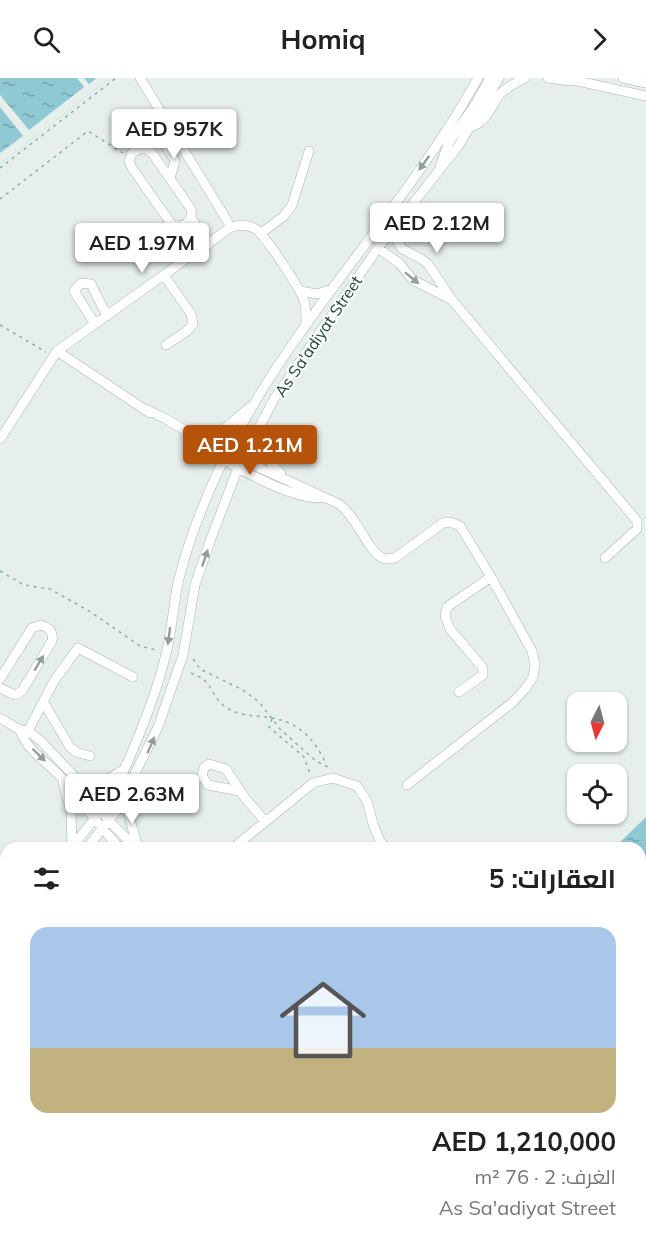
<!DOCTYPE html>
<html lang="ar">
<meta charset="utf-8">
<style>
:root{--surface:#fff;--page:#f2f2f2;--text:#222;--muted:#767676;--line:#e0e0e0;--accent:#b45309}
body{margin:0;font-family:Mulish,Cairo,sans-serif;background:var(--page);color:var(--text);direction:rtl;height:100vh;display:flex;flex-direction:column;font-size:22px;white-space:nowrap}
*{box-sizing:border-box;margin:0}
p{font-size:20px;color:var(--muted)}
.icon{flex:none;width:33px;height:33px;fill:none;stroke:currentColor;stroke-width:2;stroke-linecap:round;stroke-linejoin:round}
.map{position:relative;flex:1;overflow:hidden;direction:ltr}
.drawer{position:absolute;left:0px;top:764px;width:646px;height:404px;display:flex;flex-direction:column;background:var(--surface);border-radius:18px 18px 0 0;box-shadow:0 2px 4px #0004;direction:rtl}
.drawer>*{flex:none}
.needle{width:39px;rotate:186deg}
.buttons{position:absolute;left:567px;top:614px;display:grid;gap:12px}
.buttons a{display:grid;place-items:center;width:60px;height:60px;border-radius:12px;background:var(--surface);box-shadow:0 2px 4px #0004;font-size:30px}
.price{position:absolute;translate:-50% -51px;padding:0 14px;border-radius:6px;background:#fff;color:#222;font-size:20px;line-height:39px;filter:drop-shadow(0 2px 3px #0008)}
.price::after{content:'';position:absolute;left:50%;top:36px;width:18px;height:14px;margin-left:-9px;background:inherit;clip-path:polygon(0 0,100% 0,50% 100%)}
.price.on{background:var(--accent);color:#fff}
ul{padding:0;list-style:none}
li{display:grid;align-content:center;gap:12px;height:318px;padding:0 30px}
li+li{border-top:2px solid var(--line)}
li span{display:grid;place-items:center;height:186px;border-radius:18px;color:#555}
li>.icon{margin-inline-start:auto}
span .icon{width:108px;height:108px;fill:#fffc;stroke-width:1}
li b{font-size:26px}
h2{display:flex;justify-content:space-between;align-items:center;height:72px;padding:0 30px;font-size:26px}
header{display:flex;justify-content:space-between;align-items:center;height:78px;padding:0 30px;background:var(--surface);font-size:27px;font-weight:700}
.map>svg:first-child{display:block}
.water{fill:url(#water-ripples)}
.pier{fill:#e6efeb}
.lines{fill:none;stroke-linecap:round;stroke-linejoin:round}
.minor-casing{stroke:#a8b8b2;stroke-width:10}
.path{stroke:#86b3a5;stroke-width:1.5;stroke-dasharray:3 4.5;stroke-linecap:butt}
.minor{stroke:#fff;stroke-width:9}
.oneway{fill:#92a09c}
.labels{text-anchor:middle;stroke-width:4.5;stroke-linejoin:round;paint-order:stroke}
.street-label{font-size:16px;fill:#24423a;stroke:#f7fbf9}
</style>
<header><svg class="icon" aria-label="forward" viewBox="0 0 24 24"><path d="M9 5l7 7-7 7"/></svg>Homiq<svg class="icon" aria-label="search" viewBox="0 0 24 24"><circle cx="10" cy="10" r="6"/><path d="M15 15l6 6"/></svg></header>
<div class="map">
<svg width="646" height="1166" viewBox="0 0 646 1166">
<defs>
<pattern id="water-ripples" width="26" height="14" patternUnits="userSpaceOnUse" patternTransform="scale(1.5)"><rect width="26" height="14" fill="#8ec9d4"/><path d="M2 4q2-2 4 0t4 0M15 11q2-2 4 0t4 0" fill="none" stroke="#74a5ad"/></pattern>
</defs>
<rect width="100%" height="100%" fill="#e6efeb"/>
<path class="water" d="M0,0H110L0,86Z
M646,739V1166H220L225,1161H640V770L615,769Z"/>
<path class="pier" d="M77,0H84L89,6L97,0H110L0,86V75L23,58L0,29V17L29,52L84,9Z"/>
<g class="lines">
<g class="minor-casing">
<path id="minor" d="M140,0L231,149
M548,0L570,3
M564,0L646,18
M623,0L646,5
M471,49C488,43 490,29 500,16C507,9 517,4 525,0
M143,69L152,75L191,131C193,144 184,150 172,147L132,90L129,83L132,75Z
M143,69L140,62L143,55L150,52L157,54L175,83L170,100
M440,89L448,66L476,25L490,0
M191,140L209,166
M391,153L402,171L420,180L428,186L452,222L637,443V451L605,480
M261,155L284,138L292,127L309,73
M378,170L399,185L413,202L450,221
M164,197L191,236L193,246L187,253L166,267
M300,213L317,216L332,211
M95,246L74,213L81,205L91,206L107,238
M57,273L150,335
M146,331L166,341L216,370L339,426C358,440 367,473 384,481L395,480L443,445L450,444L460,448L491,499L532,573L535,587L533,599L525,611L513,624L407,707
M256,356L265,378L281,396
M197,360C225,357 230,344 250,329
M0,361L57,273L231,149C239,147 246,146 254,150C264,155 299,209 304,222C306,229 306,237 306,245
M202,369C227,384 295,425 323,419
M0,601L32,550L41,547C49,549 54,555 52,563L22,613L15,617L0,610
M459,614L483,597V590L450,551L445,538L447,529L491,499
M44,625L70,669L76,674L90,678
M0,640L20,652L28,653L41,663L84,709L109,743L136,770
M20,652C26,672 49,686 63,701C82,724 99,748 120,770
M28,653L54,603L78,570L133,599
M63,705L71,733L72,768
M84,709L107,702L124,691
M240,713L208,707L202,698L204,690L209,686L226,691L245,720L265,743
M124,720L138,770
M71,770C85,752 101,735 112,716C119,706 123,694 128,683C143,649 157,613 166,576C172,553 173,528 178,505C188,463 205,420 224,381C291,243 404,134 478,0
M87,770L117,732L158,649L183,577L195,507L210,463L238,390L274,321L378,170L459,67L499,0
M233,770L313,705L333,700L357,708L367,723L373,746L380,763L386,770
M0,840L6,835
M0,861L6,856
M0,870L6,869
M0,1043L6,1048
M52,1165L56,1161"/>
</g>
<path class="path" d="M0,90L116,0
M0,121L88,53L123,75
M0,247L46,274
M0,493L24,507L50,511L89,533L140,568L156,572
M193,581L200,591L243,612L259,624L280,651L299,668L316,683L332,691
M191,595C195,597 201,599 204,602C213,609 213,621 227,630C242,639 256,637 272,640C299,644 316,663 326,686
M272,641L269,649L304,679L310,696
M0,926L6,931
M0,954L6,960
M0,993L6,986
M0,1151L6,1155
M16,1161L27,1166
M152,1166L156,1161"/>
<use href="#minor" class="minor"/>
</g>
<defs><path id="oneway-solid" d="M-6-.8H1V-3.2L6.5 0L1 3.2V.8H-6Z" transform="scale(1.5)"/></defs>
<g class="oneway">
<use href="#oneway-solid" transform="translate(424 85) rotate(126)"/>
<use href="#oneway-solid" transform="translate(412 200) rotate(39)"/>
<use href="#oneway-solid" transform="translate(205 480) rotate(-71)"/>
<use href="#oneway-solid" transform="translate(169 558) rotate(97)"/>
<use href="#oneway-solid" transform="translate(39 585) rotate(-59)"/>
<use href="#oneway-solid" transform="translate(151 667) rotate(-66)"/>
<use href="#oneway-solid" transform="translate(39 677) rotate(44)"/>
</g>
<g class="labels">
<g class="street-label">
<text transform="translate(318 258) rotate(-56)" y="6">As Sa'adiyat Street</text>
</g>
</g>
</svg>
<div class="buttons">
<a><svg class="needle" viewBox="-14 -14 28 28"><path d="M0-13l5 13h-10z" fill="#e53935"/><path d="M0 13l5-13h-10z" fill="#767676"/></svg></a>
<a><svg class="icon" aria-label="locate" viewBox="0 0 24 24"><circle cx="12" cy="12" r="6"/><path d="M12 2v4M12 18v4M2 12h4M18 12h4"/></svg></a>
</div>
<b class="price" style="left:174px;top:82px">AED 957K</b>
<b class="price" style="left:437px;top:176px">AED 2.12M</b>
<b class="price" style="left:142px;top:196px">AED 1.97M</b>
<b class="price on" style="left:250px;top:398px">AED 1.21M</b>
<b class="price" style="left:132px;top:747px">AED 2.63M</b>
<section class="drawer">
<h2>العقارات: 5<svg class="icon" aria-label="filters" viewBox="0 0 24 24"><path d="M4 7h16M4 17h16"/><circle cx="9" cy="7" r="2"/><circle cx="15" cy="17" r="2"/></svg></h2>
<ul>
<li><span style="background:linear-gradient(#a9c7e8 65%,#c2b280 0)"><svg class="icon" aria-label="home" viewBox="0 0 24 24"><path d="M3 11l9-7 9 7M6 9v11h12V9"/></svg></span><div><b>AED 1,210,000</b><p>الغرف: 2 · 76 m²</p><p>As Sa'adiyat Street</p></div></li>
</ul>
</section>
</div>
